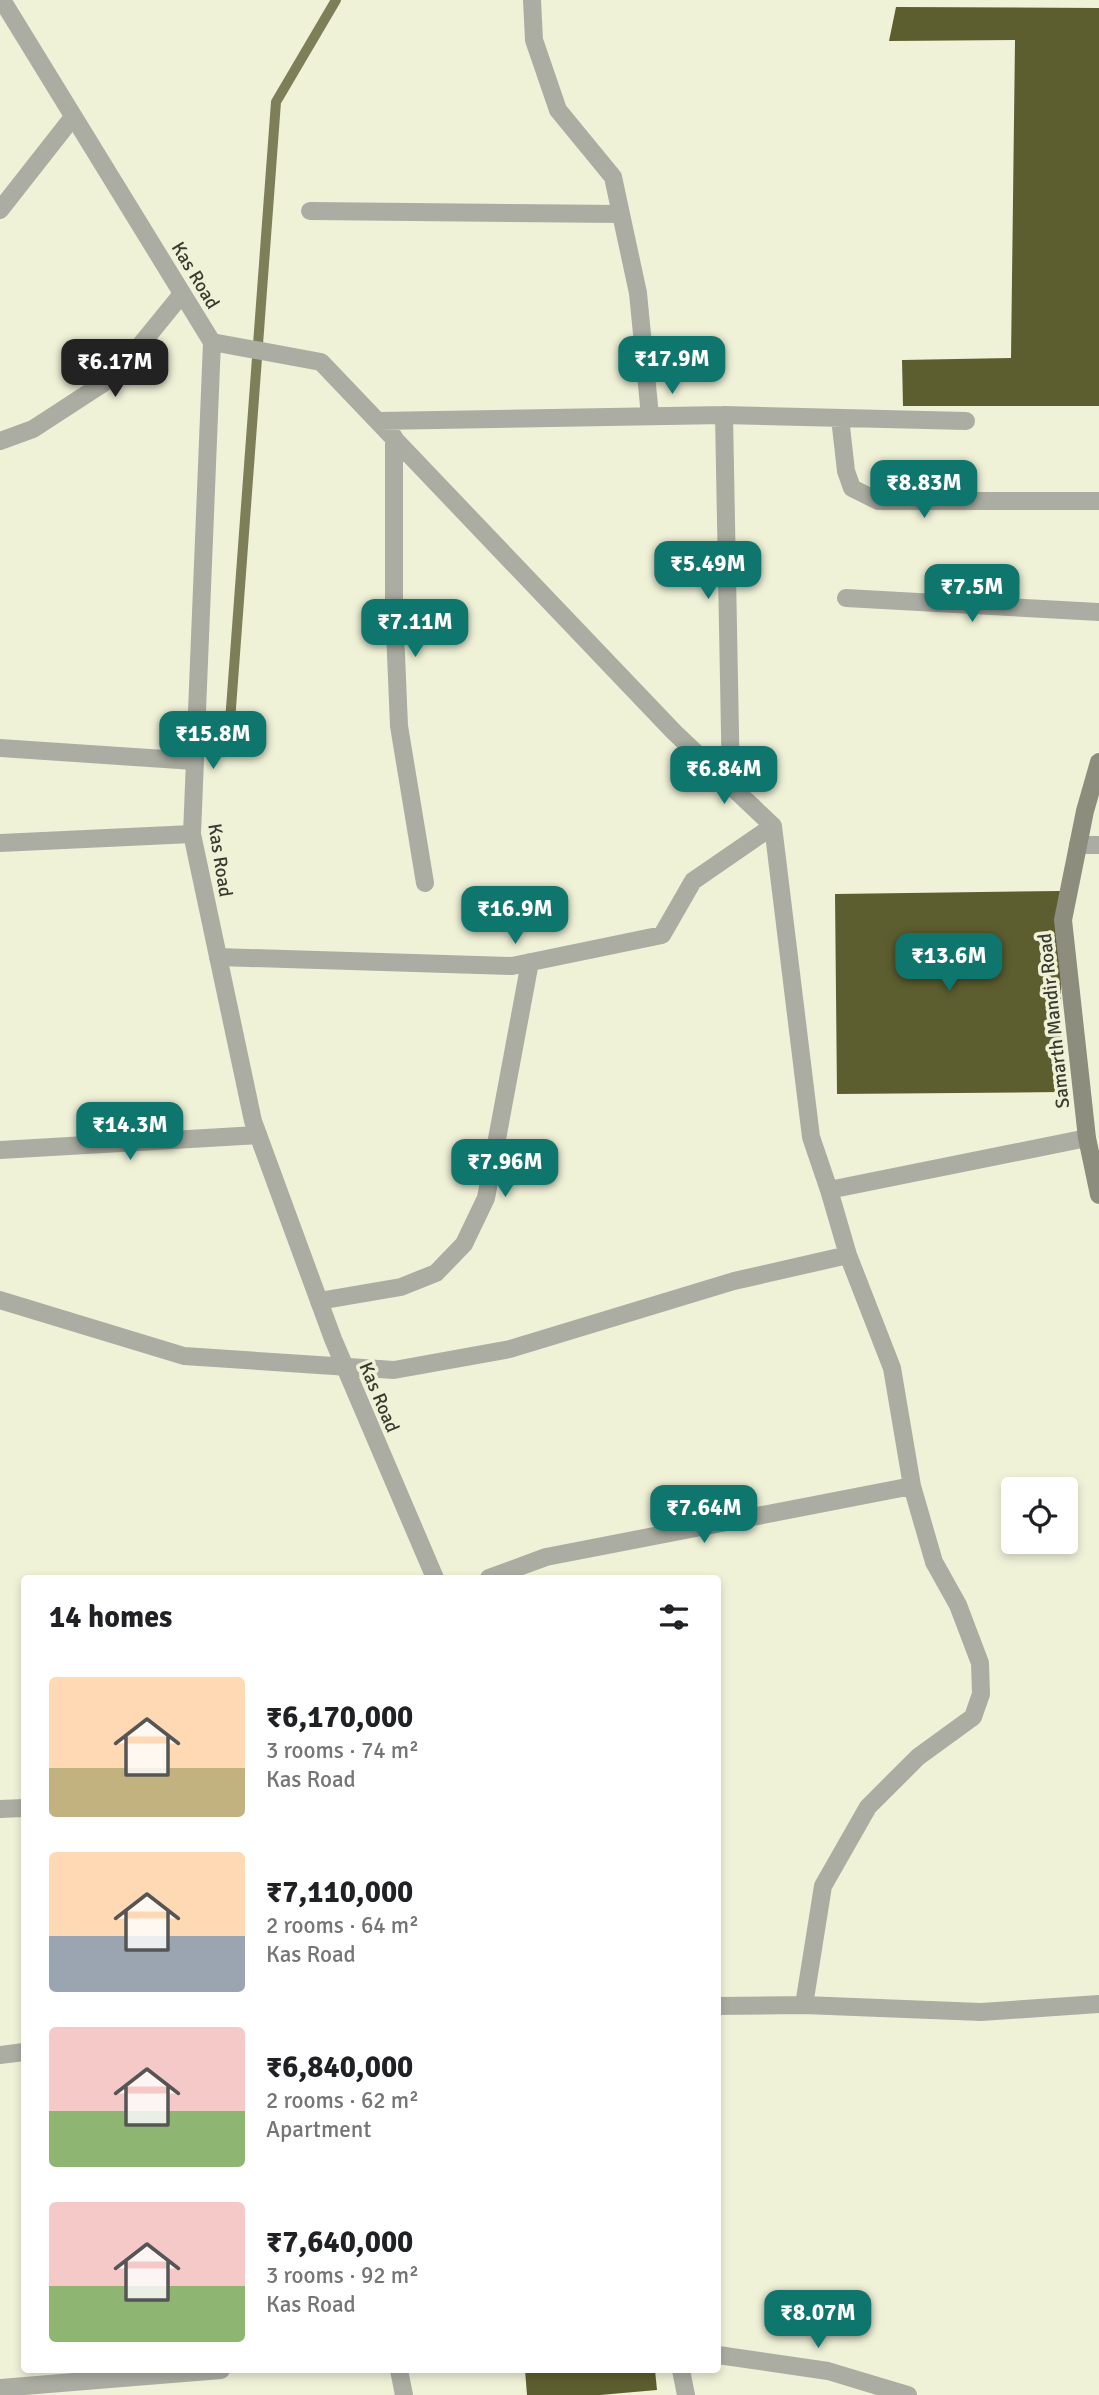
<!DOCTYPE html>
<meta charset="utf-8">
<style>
:root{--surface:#fff;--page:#f6f6f6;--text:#202124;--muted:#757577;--accent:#0f766e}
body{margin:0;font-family:Signika,sans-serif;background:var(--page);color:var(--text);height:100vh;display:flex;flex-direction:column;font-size:26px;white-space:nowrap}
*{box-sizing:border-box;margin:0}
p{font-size:23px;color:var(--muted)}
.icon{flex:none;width:38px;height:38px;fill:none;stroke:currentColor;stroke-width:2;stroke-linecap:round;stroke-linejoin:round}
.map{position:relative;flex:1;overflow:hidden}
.drawer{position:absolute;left:21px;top:1575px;width:700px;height:798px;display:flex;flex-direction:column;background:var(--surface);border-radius:7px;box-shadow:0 4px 10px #0003}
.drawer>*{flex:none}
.fabs{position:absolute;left:1001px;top:1477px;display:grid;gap:14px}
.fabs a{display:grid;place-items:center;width:77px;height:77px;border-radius:7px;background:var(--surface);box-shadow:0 4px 10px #0003;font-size:35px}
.price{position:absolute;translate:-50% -60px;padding:0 16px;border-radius:14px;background:var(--accent);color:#fff;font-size:23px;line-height:46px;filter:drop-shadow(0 2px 4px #0008)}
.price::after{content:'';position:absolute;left:50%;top:42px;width:21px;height:16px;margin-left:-10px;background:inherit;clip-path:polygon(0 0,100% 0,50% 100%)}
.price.active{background:#222;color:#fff}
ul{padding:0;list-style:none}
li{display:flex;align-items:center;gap:21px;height:175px;padding:0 28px}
li span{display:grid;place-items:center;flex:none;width:196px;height:140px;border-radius:7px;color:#555}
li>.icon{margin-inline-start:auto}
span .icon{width:84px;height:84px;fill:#fffc;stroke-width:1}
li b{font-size:30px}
h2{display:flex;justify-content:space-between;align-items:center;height:84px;padding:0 28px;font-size:30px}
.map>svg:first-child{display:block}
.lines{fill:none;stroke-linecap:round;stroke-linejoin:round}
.stream{stroke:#7d7f59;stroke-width:10}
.building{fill:#5d5e2f}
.minor{stroke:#acada2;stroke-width:18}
.tertiary{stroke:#acada2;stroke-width:18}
.secondary{stroke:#8c8d7d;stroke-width:18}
.labels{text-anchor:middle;stroke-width:7;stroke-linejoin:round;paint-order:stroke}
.street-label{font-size:19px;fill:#3a3a30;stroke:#f0f2d8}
</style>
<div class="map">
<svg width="1099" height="2395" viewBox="0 0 1099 2395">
<rect width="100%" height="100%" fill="#f0f2d8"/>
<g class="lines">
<path class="stream" d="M229,735L276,102L336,0"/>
</g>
<path class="building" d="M896,7L1099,8V406H903L902,360L1011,358L1015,40L889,41Z
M1060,891L1062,1092L837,1094L835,894Z
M525,2370H655L657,2390L600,2395H527Z"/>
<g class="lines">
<path class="minor" d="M532,0L534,40L558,110L613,177L638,293L650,416
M0,210L73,117
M310,211L621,214
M212,342L321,362L674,732L773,826L811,1137L829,1190L1087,1138
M724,415L731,786
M840,418L846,471L852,488L878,501H1099
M378,421L724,415L966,421
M394,437V607L399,726L425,883
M0,441L33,429L116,375L182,294
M846,598L1099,612
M0,748L194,761
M0,843L192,834
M1078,845H1099
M218,957L512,966L662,935L693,881L773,826
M0,1150L258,1135
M0,1300L184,1356L394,1370L510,1349L734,1281L848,1255L829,1190
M319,1301L401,1287L436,1273L464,1244L486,1198L530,962
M489,1578L546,1557L912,1486
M0,1809L24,1808
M804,2005L823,1886L868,1807L918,1757L973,1717L981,1694L980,1663L958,1605L934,1562L912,1486L892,1368L848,1255
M718,2006L804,2005L981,2012L1099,2004
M0,2055L24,2052
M718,2355L828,2371L908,2395
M399,2370L404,2395
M0,2388L221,2370"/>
<path class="tertiary" d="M2,0L212,342L192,834L253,1121L333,1339L435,1578
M681,2370L686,2395"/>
<path class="secondary" d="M1099,762L1085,811L1063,920L1087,1138L1099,1195"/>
</g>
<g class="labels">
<g class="street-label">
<text transform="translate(196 275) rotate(59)" y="7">Kas Road</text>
<text transform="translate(221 860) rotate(81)" y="7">Kas Road</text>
<text transform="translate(1053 1021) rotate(-96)" y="7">Samarth Mandir Road</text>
<text transform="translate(380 1397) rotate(67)" y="7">Kas Road</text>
</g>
</g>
</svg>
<div class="fabs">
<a><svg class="icon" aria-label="locate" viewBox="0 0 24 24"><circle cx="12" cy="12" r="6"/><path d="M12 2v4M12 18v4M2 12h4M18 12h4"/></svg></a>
</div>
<b class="price" style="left:672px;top:396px">₹17.9M</b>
<b class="price active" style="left:115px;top:399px">₹6.17M</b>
<b class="price" style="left:924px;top:520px">₹8.83M</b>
<b class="price" style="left:708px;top:601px">₹5.49M</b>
<b class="price" style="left:972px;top:624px">₹7.5M</b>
<b class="price" style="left:415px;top:659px">₹7.11M</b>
<b class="price" style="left:213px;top:771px">₹15.8M</b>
<b class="price" style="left:724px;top:806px">₹6.84M</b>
<b class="price" style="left:515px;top:946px">₹16.9M</b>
<b class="price" style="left:949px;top:993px">₹13.6M</b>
<b class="price" style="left:130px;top:1162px">₹14.3M</b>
<b class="price" style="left:505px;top:1199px">₹7.96M</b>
<b class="price" style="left:704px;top:1545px">₹7.64M</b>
<b class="price" style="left:818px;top:2350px">₹8.07M</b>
<section class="drawer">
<h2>14 homes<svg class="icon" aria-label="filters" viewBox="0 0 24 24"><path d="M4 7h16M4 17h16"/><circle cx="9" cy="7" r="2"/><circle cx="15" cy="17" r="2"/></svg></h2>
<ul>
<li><span style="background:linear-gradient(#ffd9b3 65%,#c2b280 0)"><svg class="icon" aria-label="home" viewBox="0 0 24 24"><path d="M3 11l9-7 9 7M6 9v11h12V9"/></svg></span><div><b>₹6,170,000</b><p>3 rooms · 74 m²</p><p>Kas Road</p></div></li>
<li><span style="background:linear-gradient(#ffd9b3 60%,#9aa5b1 0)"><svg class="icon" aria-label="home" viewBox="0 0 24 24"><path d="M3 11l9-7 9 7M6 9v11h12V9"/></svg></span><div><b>₹7,110,000</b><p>2 rooms · 64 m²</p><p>Kas Road</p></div></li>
<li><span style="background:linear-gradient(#f6c9c9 60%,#8fb573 0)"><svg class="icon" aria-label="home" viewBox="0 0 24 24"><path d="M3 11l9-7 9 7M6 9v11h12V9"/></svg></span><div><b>₹6,840,000</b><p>2 rooms · 62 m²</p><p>Apartment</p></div></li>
<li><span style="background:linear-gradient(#f6c9c9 60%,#8fb573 0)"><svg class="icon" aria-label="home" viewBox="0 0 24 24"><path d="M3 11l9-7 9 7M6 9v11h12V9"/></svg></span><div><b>₹7,640,000</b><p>3 rooms · 92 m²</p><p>Kas Road</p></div></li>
</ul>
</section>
</div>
